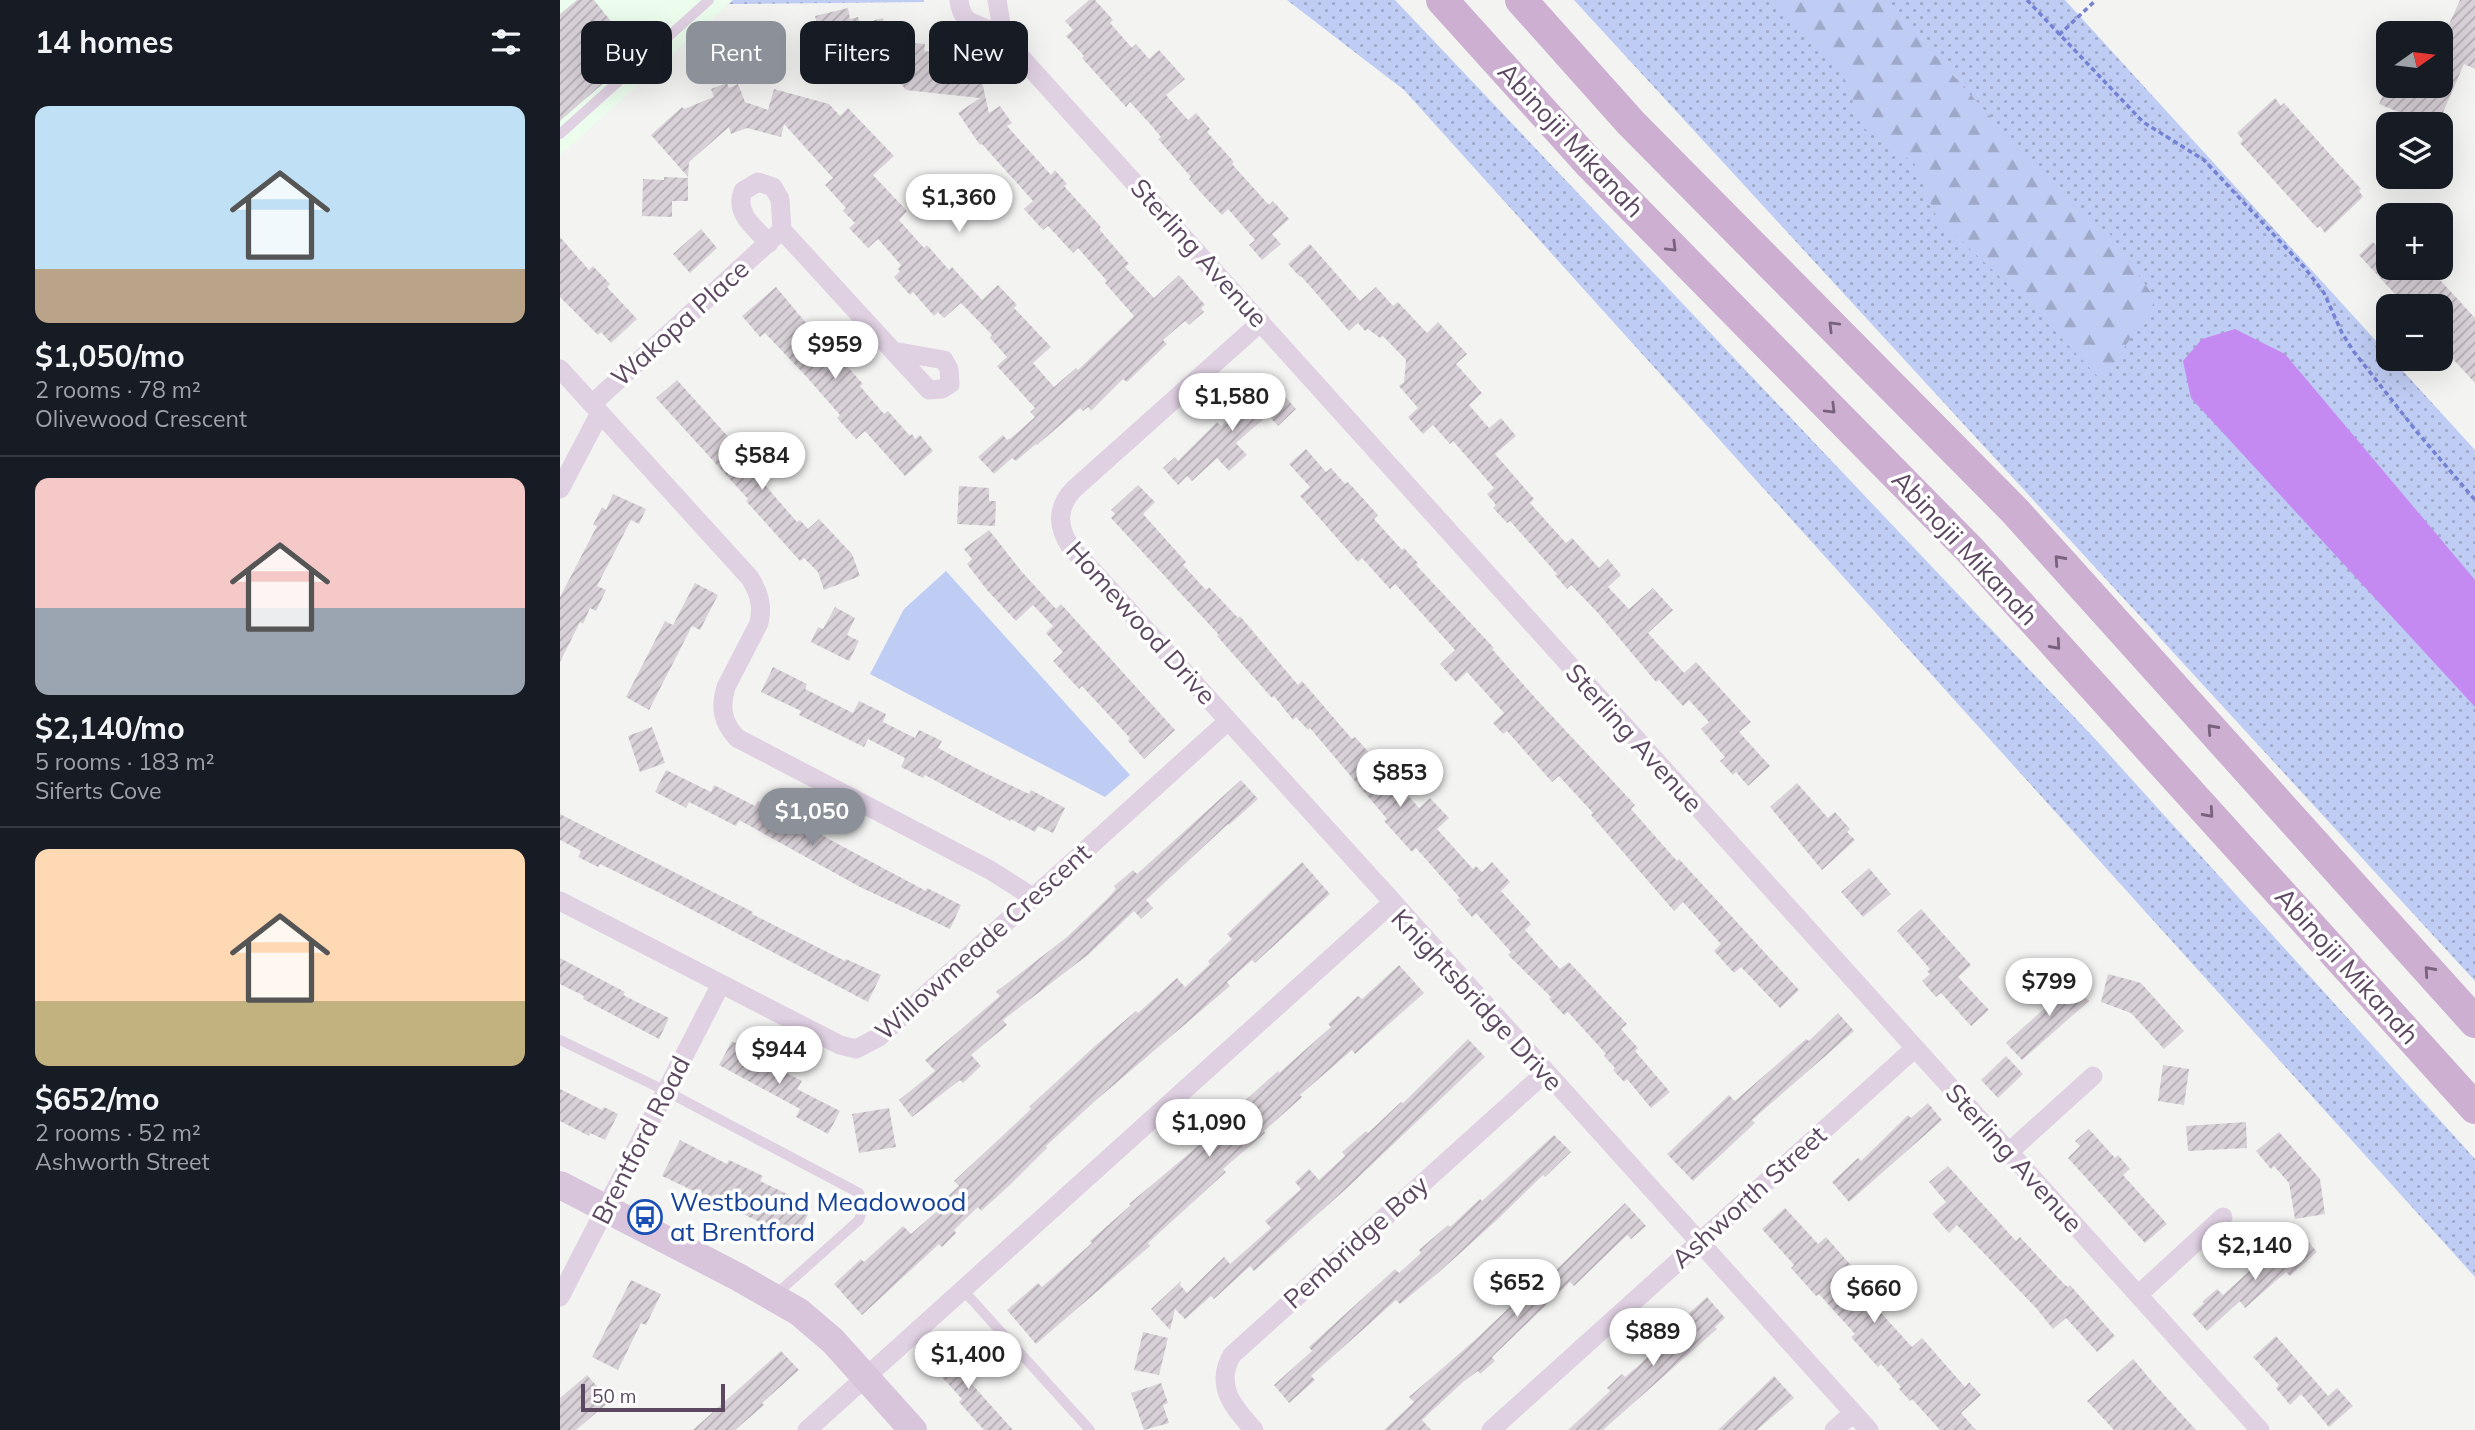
<!DOCTYPE html>
<meta charset="utf-8">
<style>
:root{--surface:#171b24;--page:#20242c;--text:#f1f3f6;--muted:#9ea1a6;--line:#363941;--accent:#8c9099}
body{margin:0;font-family:Mulish,sans-serif;background:var(--page);color:var(--text);height:100vh;display:flex;flex-direction:column;font-size:26px;white-space:nowrap}
*{box-sizing:border-box;margin:0}
p{font-size:23px;color:var(--muted)}
.icon{flex:none;width:38px;height:38px;fill:none;stroke:currentColor;stroke-width:2;stroke-linecap:round;stroke-linejoin:round}
.map{position:relative;flex:1;overflow:hidden}
.side{display:flex;flex-direction:column;background:var(--surface);width:560px}
.side>*{flex:none}
.guide{position:absolute;left:21px;top:21px;width:665px;height:63px;display:flex;gap:14px}
.needle{width:46px;rotate:76deg}
.tools{position:absolute;left:1816px;top:21px;display:grid;gap:14px}
.tools a{display:grid;place-items:center;width:77px;height:77px;border-radius:14px;background:var(--surface);box-shadow:0 7px 28px #0002;font-size:35px}
.scale{position:absolute;left:21px;bottom:18px;width:144px;box-sizing:border-box;padding-left:7px;border:4px solid #5d4861;border-top:0;font-size:19px;line-height:24px;white-space:nowrap;color:#5d4861;-webkit-text-stroke:5px #fff;paint-order:stroke}
.price{position:absolute;translate:-50% -60px;padding:0 16px;border-radius:24px;background:#fff;color:#222;font-size:23px;line-height:46px;filter:drop-shadow(0 2px 4px #0008)}
.price::after{content:'';position:absolute;left:50%;top:42px;width:21px;height:16px;margin-left:-10px;background:inherit;clip-path:polygon(0 0,100% 0,50% 100%)}
.price.active{background:var(--accent);color:#fff}
ul{padding:0;list-style:none}
li{display:grid;align-content:center;gap:14px;height:371px;padding:0 35px}
li+li{border-top:2px solid var(--line)}
li span{display:grid;place-items:center;height:217px;border-radius:14px;color:#555}
li>.icon{margin-inline-start:auto}
span .icon{width:126px;height:126px;fill:#fffc;stroke-width:1}
li b{font-size:30px}
h2{display:flex;justify-content:space-between;align-items:center;height:84px;padding:0 35px;font-size:30px}
.chip{padding:0 24px;border-radius:14px;background:var(--surface);box-shadow:0 7px 28px #0002;font-size:24px;line-height:63px}
.chip.active{background:var(--accent);color:#fff}
main{display:flex;flex:1;min-height:0}
.map>svg:first-child{display:block}
.commercial{fill:#ecfdee}
.grass{fill:url(#grass-dots)}
.forest{fill:url(#forest-firs)}
.park{fill:#bfccf3}
.water{fill:#c58af2}
.building{fill:url(#building-hatch)}
.lines{fill:none;stroke-linecap:round;stroke-linejoin:round}
.path{stroke:#7581d3;stroke-width:3.5;stroke-dasharray:5 3.5;stroke-linecap:butt}
.lane{stroke:#dfd0e2;stroke-width:10}
.street{stroke:#dfd0e2;stroke-width:19}
.secondary{stroke:#d8c4db;stroke-width:28}
.primary{stroke:#cdb0d1;stroke-width:32}
.oneway{stroke:#79627d}
.labels{text-anchor:middle;stroke-width:7;stroke-linejoin:round;paint-order:stroke}
.street-label{font-size:26px;fill:#5d4861;stroke:#fff}
.transit-label{font-size:26px;fill:#164399;stroke:#fff;text-anchor:start}
</style>
<main>
<section class="side">
<h2>14 homes<svg class="icon" aria-label="filters" viewBox="0 0 24 24"><path d="M4 7h16M4 17h16"/><circle cx="9" cy="7" r="2"/><circle cx="15" cy="17" r="2"/></svg></h2>
<ul>
<li><span style="background:linear-gradient(#bfe0f5 75%,#b9a48a 0)"><svg class="icon" aria-label="home" viewBox="0 0 24 24"><path d="M3 11l9-7 9 7M6 9v11h12V9"/></svg></span><div><b>$1,050/mo</b><p>2 rooms · 78 m²</p><p>Olivewood Crescent</p></div></li>
<li><span style="background:linear-gradient(#f6c9c9 60%,#9aa5b1 0)"><svg class="icon" aria-label="home" viewBox="0 0 24 24"><path d="M3 11l9-7 9 7M6 9v11h12V9"/></svg></span><div><b>$2,140/mo</b><p>5 rooms · 183 m²</p><p>Siferts Cove</p></div></li>
<li><span style="background:linear-gradient(#ffd9b3 70%,#c2b280 0)"><svg class="icon" aria-label="home" viewBox="0 0 24 24"><path d="M3 11l9-7 9 7M6 9v11h12V9"/></svg></span><div><b>$652/mo</b><p>2 rooms · 52 m²</p><p>Ashworth Street</p></div></li>
</ul>
</section>
<div class="map">
<svg width="1915" height="1430" viewBox="0 0 1915 1430">
<defs>
<pattern id="grass-dots" width="8" height="8" patternUnits="userSpaceOnUse" patternTransform="scale(1.75)"><rect width="8" height="8" fill="#bfccf3"/><path d="M2 2h.1M6 6h.1" fill="none" stroke="#9ea8c8" stroke-width="1.8" stroke-linecap="round"/></pattern>
<pattern id="forest-firs" width="22" height="20" patternUnits="userSpaceOnUse" patternTransform="scale(1.75)"><rect width="22" height="20" fill="#bfccf3"/><path d="M5 1l3.5 6h-7zM16 11l3.5 6h-7z" fill="#9ea8c8"/></pattern>
<pattern id="building-hatch" width="6" height="6" patternUnits="userSpaceOnUse" patternTransform="scale(1.75)"><rect width="6" height="6" fill="#d9d1d8"/><path d="M-1 1l2-2M0 6l6-6M5 7l2-2" fill="none" stroke="#b3acb3"/></pattern>
</defs>
<rect width="100%" height="100%" fill="#f3f4f2"/>
<path class="commercial" d="M0,0H173L0,155Z"/>
<path class="grass" d="M173,0H364V2L169,4Z
M727,0H835L1537,741L1915,1159V1277L844,90Z
M1014,0H1505L1829,355V359H1832L1915,450V981Z"/>
<path class="forest" d="M1212,0H1325L1523,219L1550,234L1596,300L1542,381L1472,307L1377,218L1354,163L1302,127L1280,66Z"/>
<path class="park" d="M386,571L570,775L545,797L310,674L344,609Z"/>
<path class="water" d="M1675,329L1725,354L1915,580V707L1631,398L1623,361L1642,339Z"/>
<path class="building" d="M17,0H34L77,54L0,121V14Z
M529,0H535L553,20L550,23L572,48L576,44L589,59L599,50L625,79L606,95L628,120L636,113L650,129L647,132L674,162L672,164L709,205L713,201L729,219L712,234L721,244L702,260L689,245L695,240L668,209L662,215L643,195L629,179L631,177L598,139L601,137L591,125L570,102L566,107L522,58L524,56L506,36L513,30L505,21Z
M1900,0H1915V69L1904,64L1878,124H1868L1819,104L1827,86H1881V42Z
M288,8L290,19L298,17L300,24L323,18L329,42L300,50L298,44L292,45L291,42L263,49L255,16Z
M339,42L365,44L364,51L379,53L377,74L418,64L429,113L440,106L452,123L447,126L491,175L495,170L507,184L504,186L541,227L539,229L569,264L565,267L594,298L619,275L645,305L641,308L644,312L629,325L625,321L603,340L607,344L567,382L563,379L531,411L528,407L523,411L520,408L477,445L476,444L456,461L452,458L434,474L418,457L443,435L447,440L451,438L475,417L470,412L475,408L437,366L447,357L430,338L432,335L401,303L384,318L378,312L374,316L353,292L350,295L334,277L340,271L338,269L341,265L318,239L308,248L289,228L295,223L283,211L286,208L265,185L273,178L224,124L221,137L187,128L171,134L169,127L129,162L128,177L91,135L122,107L124,109L154,97L151,89L167,83L169,88L178,84L185,102L208,110L214,89L269,104L280,116L288,108L334,156L313,175L347,211L339,220L364,248L367,245L389,270L392,267L422,300L438,285L457,305L454,308L491,347L473,363L494,387L516,368L518,370L574,316L545,283L547,281L518,248L513,253L488,226L483,230L464,209L473,201L422,144L420,145L398,113L420,98L346,90L335,77Z
M1715,98L1721,106L1724,103L1801,189L1799,191L1803,197L1765,233L1760,226L1757,228L1680,143L1683,140L1677,133Z
M104,177L128,178V201H112V217L82,216L83,179L104,180Z
M141,229L157,248L130,273L113,254Z
M0,237L29,270L33,266L50,284L47,287L77,319L51,343L41,332L38,335L0,297Z
M1813,242L1821,251L1829,244V268H1869L1915,318V383L1881,346V306H1846L1799,255Z
M750,244L800,301L816,287L833,306L838,302L867,333L878,322L907,354L896,364L922,393L909,405L929,428L941,418L956,436L935,454L974,499L970,503L1006,543L1012,538L1039,568L1048,559L1061,575L1048,587L1069,609L1093,588L1113,610L1088,633L1124,673L1136,662L1191,722L1179,732L1210,766L1188,786L1176,772L1173,775L1160,761L1165,757L1141,729L1149,722L1129,700L1123,706L1099,680L1096,682L1038,613L1011,585L1007,589L995,575L997,574L950,521L947,523L933,508L936,505L927,494L934,488L893,441L890,444L873,425L863,434L848,417L858,408L839,386L844,382L846,360L823,336L820,338L808,329L805,331L798,323L789,331L741,276L740,277L728,264Z
M216,287L283,367L285,364L303,384L300,386L324,414L328,411L350,436L352,434L355,439L360,435L373,451L345,476L305,431L296,439L277,418L280,415L244,374L205,333L200,337L182,316Z
M706,375L736,409L718,426L708,415L676,443L687,455L669,471L657,458L632,481L627,476L618,485L603,468L615,457L618,461L657,422L661,426L696,392L693,388Z
M117,380L201,473L197,476L237,522L240,520L248,529L259,519L292,554L300,576L264,590L258,572L244,558L240,561L186,501L188,499L96,398Z
M746,449L766,472L771,468L785,484L788,482L818,515L814,519L842,550L844,548L858,563L856,565L934,648L932,649L978,701L1075,805L1071,809L1117,861L1119,859L1239,990L1220,1008L1181,967L1174,973L1154,951L1161,944L1123,902L1114,911L1031,815L1033,813L999,776L992,782L947,731L943,734L933,723L944,713L907,672L896,682L880,664L895,650L835,584L830,589L802,558L798,562L740,496L750,487L729,464Z
M578,485L595,502L583,514L626,562L623,565L646,590L649,587L678,618L680,616L738,685L742,681L792,739L795,737L821,766L833,755L848,771L836,782L859,808L870,798L889,818L877,829L913,869L916,866L922,872L932,862L950,882L941,891L971,924L965,930L1000,969L1009,962L1067,1024L1061,1029L1078,1048L1075,1051L1110,1092L1091,1108L1067,1079L1064,1082L1053,1070L1055,1068L1044,1056L1046,1054L1008,1012L1004,1015L989,999L991,997L948,955L951,952L916,913L912,917L897,900L900,898L856,848L852,852L824,821L827,819L750,728L748,730L736,717L733,720L714,696L712,698L657,636L659,635L551,518L555,514L551,510Z
M399,486L429,488V501H436L435,526L397,524Z
M53,494L86,509L79,524L71,520L37,586L46,590L36,611L30,608L23,624L20,622L0,662V597L37,526L33,525L42,507L46,510Z
M429,530L462,572L496,609L501,604L615,730L584,759L568,741L570,738L522,686L519,689L493,661L503,652L486,633L493,626L473,605L456,621L427,590L407,564L412,559L404,549Z
M135,583L158,595L140,630L132,626L89,710L66,697L105,621L113,625Z
M275,607L295,618L287,635L299,641L289,661L251,642L258,627L263,629Z
M213,667L247,684L245,689L293,713L299,701L326,714L323,722L355,738L359,730L382,741L378,748L421,771L469,794L471,790L505,808L493,833L478,826L475,832L451,819L450,821L365,775L363,778L341,767L345,758L308,739L304,747L239,715L241,711L201,692Z
M92,727L105,763L80,772L68,736Z
M106,770L151,792L154,785L195,806L198,801L366,891L367,888L401,905L390,929L300,887L179,820L176,826L129,802L126,808L95,792Z
M681,780L698,799L669,825L668,824L586,900L593,908L581,919L574,911L529,954L443,1020L447,1025L411,1055L421,1066L403,1083L400,1080L352,1117L339,1100L375,1071L365,1060L440,996L436,992L507,937L547,899L556,889L554,886L573,870L577,874Z
M1237,783L1268,818L1275,812L1290,829L1287,832L1295,840L1262,870L1210,807Z
M0,814L161,896L193,912L192,914L285,961L286,959L321,975L308,1002L98,892L40,864L38,867L18,857L21,851L0,840Z
M742,862L770,894L695,963L692,960L667,982L670,986L535,1101L486,1146L487,1148L450,1185L421,1211L418,1207L394,1230L396,1233L382,1247L379,1244L302,1315L274,1284L301,1259L304,1262L343,1226L351,1234L376,1212L374,1209L399,1186L394,1181L471,1109L469,1107L536,1045L576,1011L578,1013L617,978L625,987L650,964L648,961L672,939L667,934Z
M1309,868L1331,894L1303,917L1281,892Z
M1361,909L1411,965L1398,977L1429,1010L1411,1026L1381,993L1376,997L1362,981L1370,974L1367,971L1370,969L1337,931Z
M0,958L65,992L63,995L109,1018L99,1039L23,999L24,996L0,984Z
M839,965L864,993L795,1054L792,1050L740,1095L742,1097L704,1131L705,1133L663,1169L666,1172L588,1243L590,1246L476,1344L447,1310L478,1283L482,1287L532,1243L530,1241L571,1205L569,1204L650,1136L646,1131L678,1103L680,1105L718,1071L719,1073L771,1027L768,1024L798,996L802,999Z
M1548,974L1581,983L1624,1031L1604,1049L1571,1013L1541,1002Z
M1509,978L1529,1001L1462,1060L1446,1043L1485,1008L1480,1003Z
M1278,1013L1294,1031L1192,1120L1195,1123L1133,1181L1107,1154L1169,1095L1175,1101L1246,1039L1249,1041Z
M908,1039L925,1057L787,1188L694,1271L690,1266L654,1299L651,1296L625,1319L615,1309L610,1330L591,1309L621,1281L620,1285L627,1293L664,1257L670,1264L711,1228L705,1221L741,1189L735,1182L749,1169L759,1180L785,1156L782,1152L806,1131L808,1133L841,1102L843,1103Z
M172,1041L200,1057L199,1059L242,1081L237,1089L280,1111L268,1134L236,1117L240,1109L159,1065Z
M1446,1056L1463,1074L1438,1098L1421,1080Z
M1603,1065L1629,1069L1624,1105L1598,1101Z
M0,1089L42,1110L44,1107L58,1114L45,1140L30,1133L29,1136L0,1121Z
M1368,1103L1382,1120L1289,1202L1272,1182L1298,1158L1301,1161L1348,1115L1351,1118Z
M329,1108L336,1147L299,1153L292,1114Z
M1686,1122L1687,1148L1628,1151L1626,1126Z
M1529,1129L1555,1158L1558,1155L1570,1169L1563,1175L1607,1224L1585,1243L1508,1158L1520,1146L1515,1141Z
M1719,1132L1760,1179L1765,1214L1735,1219L1729,1183L1714,1166L1711,1169L1696,1151Z
M994,1135L1011,1152L985,1177L983,1175L938,1219L878,1273L840,1304L836,1300L751,1376L755,1380L729,1403L714,1385L752,1351L749,1347L835,1269L839,1273L861,1253L859,1250L888,1225L890,1227L920,1199L922,1201Z
M120,1140L167,1164L169,1160L203,1176L200,1181L252,1206L235,1241L202,1223L102,1176Z
M1388,1166L1456,1241L1460,1237L1503,1283L1508,1287L1510,1285L1555,1336L1537,1352L1506,1318L1493,1329L1476,1308L1397,1225L1389,1233L1372,1214L1386,1202L1369,1182Z
M1065,1203L1086,1226L1071,1239L1067,1235L1014,1286L1010,1282L932,1357L935,1361L920,1374L918,1371L903,1382L862,1420L871,1430H824L854,1402L849,1397L915,1340L989,1270L993,1273Z
M1225,1208L1258,1244L1266,1237L1296,1271L1302,1266L1326,1293L1313,1304L1352,1347L1362,1338L1405,1387L1409,1382L1421,1395L1401,1413L1416,1430H1380L1352,1399L1350,1401L1339,1389L1341,1387L1321,1364L1318,1367L1291,1337L1295,1334L1259,1294L1256,1296L1231,1268L1234,1265L1202,1229Z
M1740,1232L1757,1252L1730,1276L1726,1272L1685,1308L1680,1301L1647,1331L1632,1314L1644,1303L1642,1302L1657,1289L1663,1295L1695,1266L1699,1270Z
M71,1280L101,1294L86,1325L81,1323L58,1370L32,1357Z
M1147,1297L1165,1318L1155,1327L1157,1329L1043,1430H1008L1050,1391L1047,1388L1062,1374L1065,1377L1078,1366L1123,1325L1119,1322Z
M583,1332L608,1338L599,1375L574,1370Z
M1716,1336L1768,1396L1777,1388L1793,1406L1769,1427L1741,1394L1730,1405L1716,1388L1719,1385L1693,1357Z
M389,1347L415,1375L409,1381L453,1430H424L399,1402L402,1399L370,1364Z
M221,1351L239,1370L202,1403L204,1405L175,1430H133Z
M1573,1359L1596,1386L1636,1430H1554L1527,1401Z
M27,1375L50,1401L16,1430H0V1398Z
M1214,1376L1234,1398L1197,1430H1158Z
M601,1383L608,1403L603,1405L609,1423L584,1430L571,1393Z"/>
<g class="lines">
<path class="path" d="M1467,0L1583,122L1644,160L1744,267L1764,293L1782,333L1794,352L1857,432L1915,500
M1499,35L1536,0"/>
<path class="lane" d="M0,134L149,0
M0,1040L106,1091L299,1193L304,1206L299,1220L214,1296
M403,1290L530,1430"/>
<path class="street" d="M399,0C402,27 417,22 436,33C440,36 445,41 449,44L1700,1430
M437,0L442,29L449,43
M209,243C195,228 174,213 183,191L198,182L213,187L220,199L222,230
M701,322L514,489C497,507 497,526 510,546L833,902
M0,369L190,578C199,593 203,605 199,623L166,687C160,707 162,722 177,738L430,870L474,898
M32,404L222,230L333,351L384,360L389,369L390,384L382,389L369,390L333,351
M0,489L40,413
M0,901L280,1045L296,1049L319,1037L668,721
M1449,1152L1533,1076
M1578,1295L1663,1217
M0,1297L161,984
M247,1430L833,902L1309,1430
M694,1430C674,1408 654,1386 672,1355L986,1072
M931,1430L1355,1048
M1274,1430L1293,1413"/>
<path class="secondary" d="M0,1185L178,1277L239,1312L273,1341L353,1430"/>
<path class="primary" d="M882,0L1029,163L1410,550L1915,1108
M961,0L1071,123L1455,511L1915,1022"/>
</g>
<defs><path id="oneway-chevron" d="M-2-3.5L2.5 0L-2 3.5" fill="none" stroke-width="1.6" stroke-linecap="round" stroke-linejoin="round" transform="scale(1.75)"/></defs>
<g class="oneway">
<use href="#oneway-chevron" transform="translate(1112 247) rotate(45)"/>
<use href="#oneway-chevron" transform="translate(1273 326) rotate(-135)"/>
<use href="#oneway-chevron" transform="translate(1271 409) rotate(45)"/>
<use href="#oneway-chevron" transform="translate(1499 560) rotate(-132)"/>
<use href="#oneway-chevron" transform="translate(1496 645) rotate(48)"/>
<use href="#oneway-chevron" transform="translate(1652 729) rotate(-132)"/>
<use href="#oneway-chevron" transform="translate(1649 813) rotate(48)"/>
<use href="#oneway-chevron" transform="translate(1869 971) rotate(-132)"/>
</g>
<defs>
<g id="bus-ring" transform="scale(1.75)"><circle r="9.5" fill="#fff" stroke="#1a4fb4" stroke-width="1.5"/><path d="M-5-6H5V4H4V6H2V4H-2V6H-4V4H-5ZM-3.5-4V0h7V-4ZM-3.5 1.2v1.5H-2V1.2ZM2 1.2v1.5H3.5V1.2Z" fill="#1a4fb4"/></g>
</defs>
<g fill-rule="evenodd">
<use href="#bus-ring" x="85" y="1217"/>
</g>
<g class="labels">
<g class="street-label">
<text transform="translate(1011 140) rotate(47)" y="9">Abinojii Mikanah</text>
<text transform="translate(639 253) rotate(48)" y="9">Sterling Avenue</text>
<text transform="translate(120 323) rotate(-42)" y="9">Wakopa Place</text>
<text transform="translate(1405 548) rotate(47)" y="9">Abinojii Mikanah</text>
<text transform="translate(581 623) rotate(48)" y="9">Homewood Drive</text>
<text transform="translate(1074 738) rotate(48)" y="9">Sterling Avenue</text>
<text transform="translate(423 942) rotate(-42)" y="9">Willowmeade Crescent</text>
<text transform="translate(1787 966) rotate(48)" y="9">Abinojii Mikanah</text>
<text transform="translate(917 1000) rotate(47)" y="9">Knightsbridge Drive</text>
<text transform="translate(81 1140) rotate(-63)" y="9">Brentford Road</text>
<text transform="translate(1454 1158) rotate(48)" y="9">Sterling Avenue</text>
<text transform="translate(1189 1197) rotate(-42)" y="9">Ashworth Street</text>
<text transform="translate(796 1242) rotate(-42)" y="9">Pembridge Bay</text>
</g>
<g class="transit-label">
<text x="110" y="1211">Westbound Meadowood<tspan x="110" dy="30">at Brentford</tspan></text>
</g>
</g>
</svg>
<div class="tools">
<a><svg class="needle" viewBox="-14 -14 28 28"><path d="M0-13l5 13h-10z" fill="#e53935"/><path d="M0 13l5-13h-10z" fill="#9ea1a6"/></svg></a>
<a><svg class="icon" aria-label="layers" viewBox="0 0 24 24"><path d="M12 4l9 5-9 5-9-5zM3 14l9 5 9-5"/></svg></a>
<a>+</a>
<a>−</a>
</div>
<div class="scale">50 m</div>
<b class="price" style="left:399px;top:234px">$1,360</b>
<b class="price" style="left:275px;top:381px">$959</b>
<b class="price" style="left:672px;top:433px">$1,580</b>
<b class="price" style="left:202px;top:492px">$584</b>
<b class="price" style="left:840px;top:809px">$853</b>
<b class="price active" style="left:252px;top:848px">$1,050</b>
<b class="price" style="left:1489px;top:1018px">$799</b>
<b class="price" style="left:219px;top:1086px">$944</b>
<b class="price" style="left:649px;top:1159px">$1,090</b>
<b class="price" style="left:1695px;top:1282px">$2,140</b>
<b class="price" style="left:957px;top:1319px">$652</b>
<b class="price" style="left:1314px;top:1325px">$660</b>
<b class="price" style="left:1093px;top:1368px">$889</b>
<b class="price" style="left:408px;top:1391px">$1,400</b>
<div class="guide">
<a class="chip">Buy</a>
<a class="chip active">Rent</a>
<a class="chip">Filters</a>
<a class="chip">New</a>
</div>
</div>
</main>
